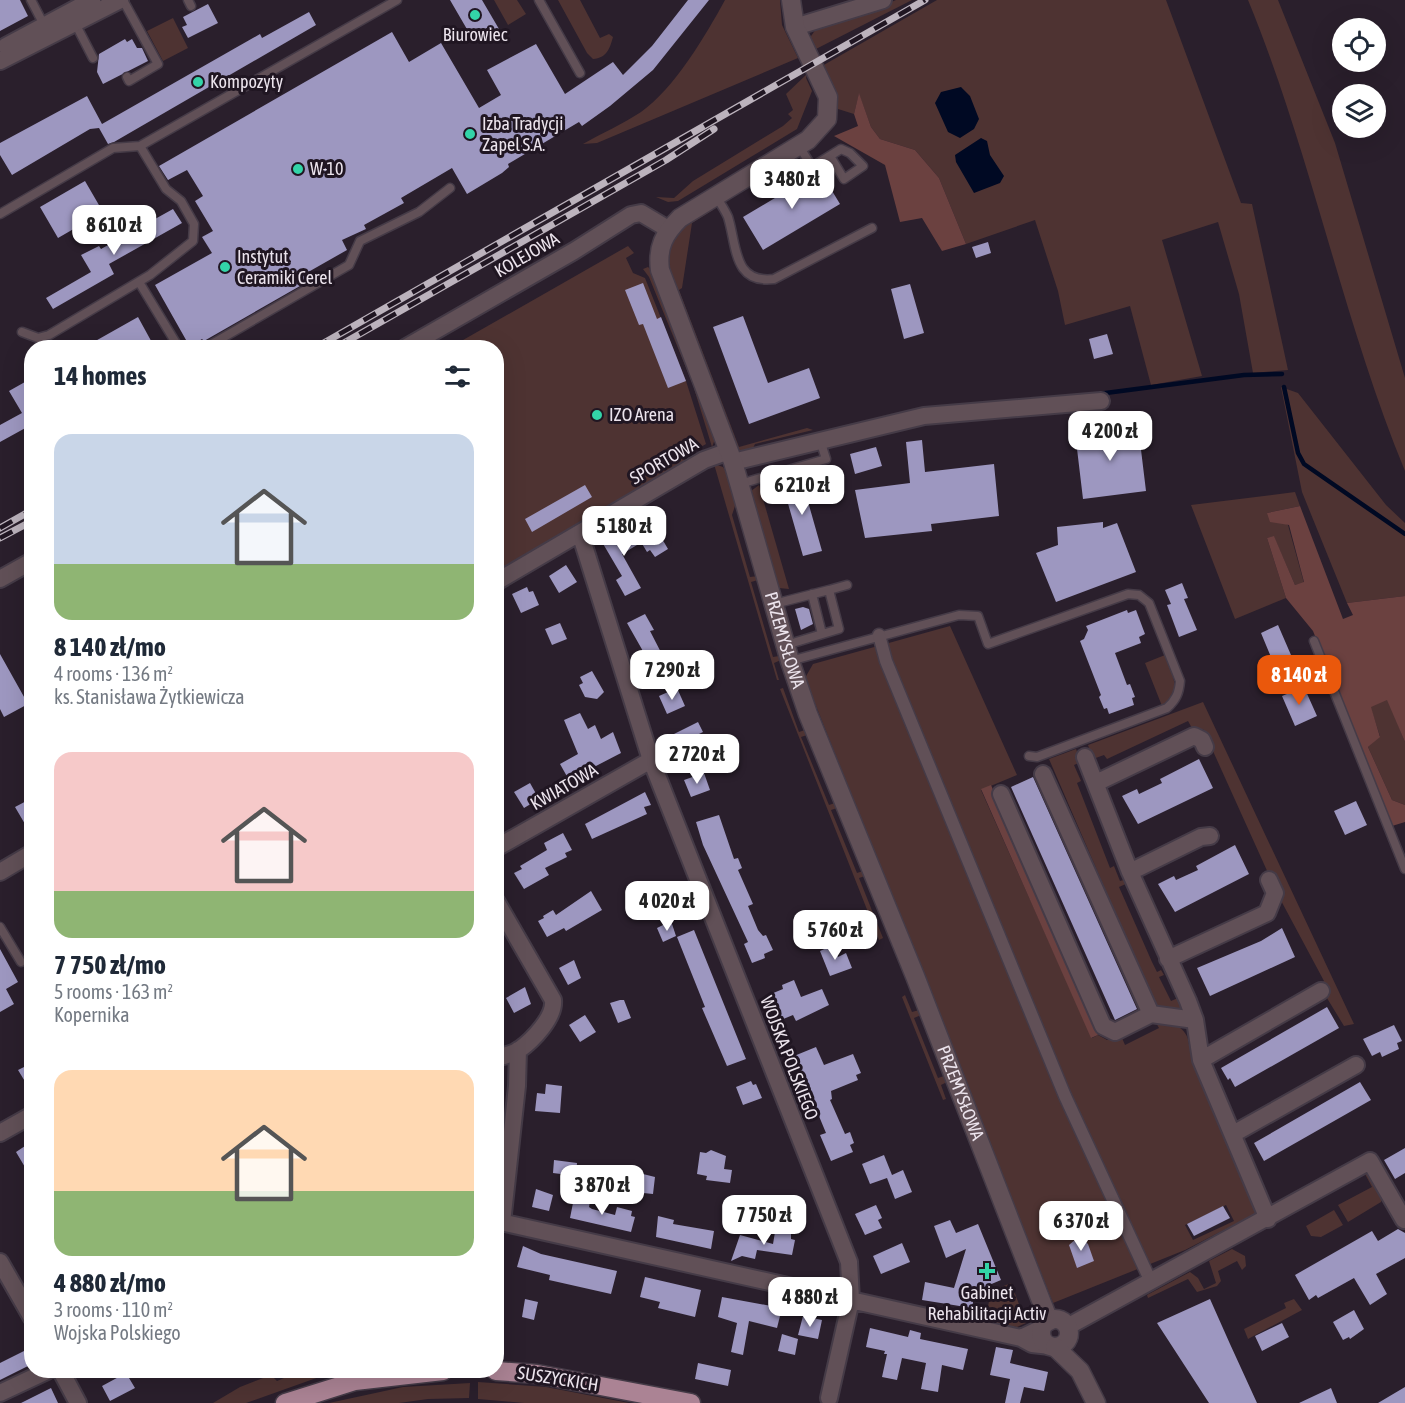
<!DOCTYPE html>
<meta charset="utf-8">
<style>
:root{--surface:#fff;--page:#f2f2f3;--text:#1f2937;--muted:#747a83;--accent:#ea580c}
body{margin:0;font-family:"Asap Condensed",sans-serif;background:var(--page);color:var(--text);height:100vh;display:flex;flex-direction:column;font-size:22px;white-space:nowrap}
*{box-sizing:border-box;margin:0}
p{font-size:20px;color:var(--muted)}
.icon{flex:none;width:33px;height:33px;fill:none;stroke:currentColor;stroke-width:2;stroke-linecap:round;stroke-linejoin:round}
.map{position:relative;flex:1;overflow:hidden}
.panel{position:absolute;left:24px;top:340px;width:480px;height:1038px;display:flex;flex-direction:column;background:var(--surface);border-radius:24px;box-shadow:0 6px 24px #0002}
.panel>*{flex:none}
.controls{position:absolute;left:1332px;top:18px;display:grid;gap:12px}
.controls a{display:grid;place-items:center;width:54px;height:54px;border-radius:50%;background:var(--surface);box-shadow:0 6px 24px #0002;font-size:30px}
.price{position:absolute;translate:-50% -51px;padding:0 14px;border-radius:12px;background:#fff;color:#222;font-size:20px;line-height:39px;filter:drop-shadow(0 2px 3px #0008)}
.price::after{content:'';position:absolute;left:50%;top:36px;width:18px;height:14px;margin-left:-9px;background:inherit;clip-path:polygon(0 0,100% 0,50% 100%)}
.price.current{background:var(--accent);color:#fff}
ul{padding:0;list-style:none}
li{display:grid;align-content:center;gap:12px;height:318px;padding:0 30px}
li span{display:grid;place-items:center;height:186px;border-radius:18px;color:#555}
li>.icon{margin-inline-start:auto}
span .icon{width:108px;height:108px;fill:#fffc;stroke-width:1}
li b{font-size:26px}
h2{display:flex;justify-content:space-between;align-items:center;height:72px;padding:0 30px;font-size:26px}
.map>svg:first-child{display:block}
.green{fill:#4e3332;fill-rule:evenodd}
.forest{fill:#6b4140}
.water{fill:#000923}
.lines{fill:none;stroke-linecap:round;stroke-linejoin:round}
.stream{stroke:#000923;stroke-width:4.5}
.building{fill:#9d97c0}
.service-casing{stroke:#453b47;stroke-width:11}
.pedestrian-casing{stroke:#453b47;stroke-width:15}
.minor-casing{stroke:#453b47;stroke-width:20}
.tertiary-casing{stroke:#453b47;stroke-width:21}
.trunk-casing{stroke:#453b47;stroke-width:21}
.service{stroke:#615057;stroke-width:8}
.pedestrian{stroke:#615057;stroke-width:12}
.minor{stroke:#615057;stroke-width:16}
.tertiary{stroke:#615057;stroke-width:18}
.trunk{stroke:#ab8394;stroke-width:18}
.rail-casing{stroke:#bcb3bd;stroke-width:7}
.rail{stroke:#201622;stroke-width:4.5;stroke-dasharray:14;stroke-linecap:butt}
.poi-dot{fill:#33d4a8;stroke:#201622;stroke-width:2}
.labels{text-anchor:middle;stroke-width:6;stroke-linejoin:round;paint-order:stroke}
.poi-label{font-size:18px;fill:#ece4ed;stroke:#201622;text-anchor:start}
.street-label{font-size:18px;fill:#ece4ed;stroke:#201622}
</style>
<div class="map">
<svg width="1405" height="1403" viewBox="0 0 1405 1403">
<rect width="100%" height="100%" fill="#2a1f2c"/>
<path class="green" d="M494,0H517L526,14L508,25Z
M558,0H580L600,38L609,34L613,37C610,48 607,58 593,59L587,53Z
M725,0H780L782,25L798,58L597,143L583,144C602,133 623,124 641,112C674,89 706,35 725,0Z
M896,0H912L814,50L809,39L816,29L849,20Z
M937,0H1166L1241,203L1252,204L1288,370L1253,373L1239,294L1218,222L1162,240L1202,376L1151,385L1130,306L1065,325L1058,291L1035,220L966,244L939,178L915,150L880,139L871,127L859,94L854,114L838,109L837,99L822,66Z
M1248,0H1278L1335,143L1405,378V471C1342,318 1311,153 1248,0Z
M173,18L188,48L163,61L147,31Z
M807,74L806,78L812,91L797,129L678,201L668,202L656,197L674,198L693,181L783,126L792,118L788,114L793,110L786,94Z
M710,209L713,210L692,223L682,288L679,290L739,447L807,428L813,430L755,444L752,450L744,452L737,449L670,278C665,235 676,230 710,209Z
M628,246L634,253L626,258L633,273L645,278L686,381L706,444L685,456L686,460L497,571L496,348H449Z
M648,267L652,271L715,439L712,447L693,385L649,277L643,269Z
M1281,387L1298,393L1386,505L1405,523V596L1347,603L1302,492Z
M714,464L723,467L727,473L736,503L732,515L750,577L758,576V580L751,582L773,657L779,656L781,660L774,663L779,680H777Z
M759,485L789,589L779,588L751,491Z
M1295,492L1300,506L1267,513L1288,525L1304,583L1295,585L1274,537L1267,538L1286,598L1235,619L1191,505Z
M950,626L1017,775L981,790L1092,1038L1098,1035L1107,1040L1122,1038L1125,1045L1159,1028L1155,1021C1171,1021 1188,1027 1189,1045L1260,1208L1259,1212L1185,1250L1053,1303L805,678L813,664ZM1226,1205L1234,1221L1193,1240L1185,1225Z
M1165,655C1172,674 1184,694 1162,706L1145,663Z
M783,688L799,732L805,730L807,735L801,737L829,805L835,803L837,808L831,810L857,873L863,871L865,876L859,878L883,938L879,940L780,689Z
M1388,699L1405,742V805L1392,800L1368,747L1380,736L1370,706Z
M1203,702L1354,1024L1344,1026L1319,985L1324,981L1278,895L1203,729L1193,730L1188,721L1107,759L1104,755L1093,759L1088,745Z
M1076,749L1081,762L1074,765L1081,781L1077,783L1110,868L1114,866L1120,881L1127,879L1128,883L1119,887L1152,962L1157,972L1161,970L1164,975L1159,977L1171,1001L1178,998L1185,1010L1182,1013L1156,1007L1049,759Z
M905,995L912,1012L919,1010L921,1015L914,1018L938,1078L944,1076L947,1082L941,1085L946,1099L943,1100L902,997Z
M1365,1174L1370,1175L1382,1198L1381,1202L1348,1222L1338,1205L1372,1187Z
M1334,1210L1343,1225L1321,1237L1311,1236L1306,1226Z
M1232,1249L1245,1256L1246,1266L1242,1270L1237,1261L1218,1271L1221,1281L1217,1286L1197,1292L1188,1279L1148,1298L1147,1295L1190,1272L1198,1278L1204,1289L1216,1283L1209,1261Z
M1011,1283L1026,1323L1017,1327L985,1322L991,1291Z
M1294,1299L1302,1310L1248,1339L1244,1329L1286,1308L1284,1303Z
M300,1371H336L246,1403H213L240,1387L271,1375L277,1381Z
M478,1382L546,1387L629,1403H524L478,1399Z
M470,1383L469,1398L428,1399L399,1403H329L403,1387Z"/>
<path class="forest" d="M859,93L871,127L880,139L915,150L939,178L966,244L942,251L922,218L900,222L885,165L834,136L858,126L854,114Z
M1300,506L1343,619L1353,615L1347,603L1405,596V742L1387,700L1371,707L1380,737L1368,747L1392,800L1405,805V822L1392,826L1313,631L1286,598L1267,538L1274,536L1295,585L1304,582L1289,525L1270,522L1267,513Z
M991,785L1098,1035L1091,1038L981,789Z"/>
<path class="water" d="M961,87L970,96L979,119L974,129L960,138L948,132L935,103L941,92Z
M981,138L987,141L990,155L1004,176L1000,183L974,193L956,162L955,155Z"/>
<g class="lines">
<path class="stream" d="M1284,387L1298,453L1304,464L1405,534
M1098,394L1244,375L1282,374"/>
</g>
<path class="building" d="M0,0H20L28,16L0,31Z
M450,0H482L499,29L475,43Z
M688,0H709L653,70L610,106L582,126L579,122L508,164L509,167L502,173L467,194L452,168L401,198L404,203L364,225L366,229L342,240L347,250L303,275L307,282L204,341L202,339L190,347L155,285L212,253L202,237L213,231L195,201L203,196L187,170L168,180L159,166L392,32L409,62L441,43L479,108L501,95L487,70L536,44L565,94L613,62L623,75L652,46Z
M208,4L218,23L188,38L182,27L187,25L183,17Z
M309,12L316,25L114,142L108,144L99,128L90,129L12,175L0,155V143L87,96L102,124L260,34L262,38Z
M125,39L127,42L132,39L137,48H142L148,61L103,84L97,72L99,54Z
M820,171L840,204L763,250L743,217Z
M85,181L103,212L58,238L40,207Z
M173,209L182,223L109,264L114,274L53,309L46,298L91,272L81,255L99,246L101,249Z
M988,242L991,253L976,258L972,247Z
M643,283L657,319L661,317L686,381L668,388L643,324L639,325L625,290Z
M910,284L924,333L904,339L891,289Z
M743,316L768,383L809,368L820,398L749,424L713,327Z
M138,317L155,348H83Z
M1107,334L1113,354L1094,359L1089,339Z
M32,378V430L29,426L0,442V425L22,413L9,391Z
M1138,425L1146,491L1083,499L1075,432Z
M922,440L925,472L994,464L999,516L931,524L932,531L865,538L855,490L910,483L906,442Z
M876,447L882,466L855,474L850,454Z
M792,476L793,479L801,477L822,551L803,556L781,479Z
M585,485L592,497L532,532L525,519Z
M1103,522V528L1117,523L1136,572L1056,602L1036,553L1058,545L1057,527Z
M632,525L642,542L622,554L641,588L625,596L616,580L622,576L602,542Z
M658,532L668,549L655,557L650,550L647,552L641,542Z
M566,565L577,582L559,593L549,576Z
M1182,583L1188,598L1184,599L1197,630L1179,637L1167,605L1171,604L1165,590Z
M527,587L529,592L533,591L539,605L521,613L512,594Z
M803,607L809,609L813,624L801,630L795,609Z
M1127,610L1128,613L1136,610L1145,634L1139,637L1141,643L1115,653L1127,685L1130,684L1135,697L1132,698L1134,705L1109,714L1107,708L1104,709L1099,697L1101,695L1080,641L1084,639L1088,630L1086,626Z
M645,614L654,630L650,631L669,668L650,677L643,663L648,660L627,623Z
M560,623L567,639L552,645L545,629Z
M1278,625L1291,655L1273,662L1261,633Z
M0,654L28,704L4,717L0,709Z
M592,671L604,692L597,699L585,697L579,685L583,683L580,677Z
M1304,687L1317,716L1295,726L1282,696Z
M677,688L685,706L667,714L659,696Z
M580,713L588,729L595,725L601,739L613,732L621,753L569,780L560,764L578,754L564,720Z
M698,722L703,732L693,737L696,744L674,757L664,739Z
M1199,759L1213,788L1138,824L1122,796L1137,789L1139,794L1162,783L1160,779Z
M704,773L710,790L691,797L684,780Z
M1033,777L1137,1009L1115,1020L1011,787Z
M530,783L539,799L524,808L514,792Z
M645,792L651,805L644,807L647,814L592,839L585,824Z
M32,798V836L15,807Z
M1356,801L1367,825L1345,835L1334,811Z
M719,815L734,859L738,858L742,868L738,870L753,904L748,906L758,930L763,936L766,935L773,950L764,954L765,958L752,963L744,944L748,942L703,845L696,822Z
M563,833L572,850L565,853L567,857L545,868L549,875L524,889L514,873L522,869L520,866L547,850L544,843Z
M1235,845L1249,874L1175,912L1158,884L1174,876L1176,880L1198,870L1196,866Z
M591,891L602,910L566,931L564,928L547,937L538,921L544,918L543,916L553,910L556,915Z
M676,892L684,910L663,920L654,901Z
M671,921L676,936L663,942L657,928Z
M1282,928L1295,957L1210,996L1197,968L1261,941Z
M694,930L746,1059L727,1066L702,1008L705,1007L677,937Z
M833,945L838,957L846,953L852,968L830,976L820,951Z
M0,949L18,982L6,989L14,1004L0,1012Z
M574,960L581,978L568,985L559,968Z
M794,980L801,997L822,989L829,1005L796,1021L793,1015L776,1022L766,996L783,989L782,985Z
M525,987L531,1004L514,1013L506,998Z
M620,1000H624L631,1018L618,1023L610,1003Z
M1327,1007L1339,1028L1235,1087L1230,1078L1228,1080L1221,1068Z
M585,1015L596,1032L580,1042L569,1025Z
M1394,1025L1402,1041L1397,1043L1399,1049L1382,1057L1380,1052L1372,1056L1363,1039Z
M816,1047L824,1065L853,1054L861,1073L856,1075L858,1080L831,1091L832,1099L830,1100L845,1134L850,1132L854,1143L850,1145L853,1152L831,1161L820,1135L826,1133L794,1056Z
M32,1063V1093L18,1070Z
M751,1081L753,1085L756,1084L762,1098L743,1105L736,1087Z
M1360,1082L1371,1100L1264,1161L1254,1143Z
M546,1084L562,1086L560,1113L535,1111L537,1093L545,1094Z
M25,1146L27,1149L32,1146V1179L16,1152Z
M1405,1148V1173L1395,1179L1384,1160Z
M711,1150L726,1156L724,1169L732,1170L730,1183L706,1180L707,1176L697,1174L700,1152L706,1153Z
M884,1155L892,1175L903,1170L912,1192L895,1199L887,1178L870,1184L862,1164Z
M554,1160L577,1163L576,1176L553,1173Z
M627,1170L655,1177L653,1194L624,1191Z
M536,1189L553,1195L549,1211L532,1207Z
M574,1198L590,1201L589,1207L592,1209L615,1215L617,1207L632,1211L631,1216L635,1217L631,1232L570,1218Z
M876,1205L882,1218L878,1220L882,1228L865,1235L855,1214Z
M1223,1206L1230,1218L1194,1236L1187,1224Z
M658,1216L674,1220L673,1224L714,1231L711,1249L656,1237Z
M950,1220L956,1233L978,1224L1001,1280L975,1291L972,1308L922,1300L925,1282L954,1288L966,1249L946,1258L934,1226Z
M1398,1229L1405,1233V1258L1376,1274L1387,1294L1370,1305L1354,1278L1318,1298L1316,1295L1309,1300L1295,1275L1372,1231L1378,1241Z
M775,1232L791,1234V1239L795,1240L792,1255L757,1250L755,1259L742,1256L731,1261L740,1235L773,1244Z
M1077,1238H1082L1088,1244L1094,1261L1077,1268L1069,1245Z
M902,1243L910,1262L881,1274L873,1256Z
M523,1246L541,1254L617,1271L611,1294L549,1280L550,1275L517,1267Z
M645,1277L701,1290L695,1317L658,1308L660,1302L640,1297Z
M722,1297L782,1308L777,1328L749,1321L743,1355L731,1352L737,1323L718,1317Z
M525,1299L538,1302L534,1320L522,1317Z
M1210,1299L1230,1344L1257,1403H1209L1157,1323Z
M1354,1310L1364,1329L1350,1339L1349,1337L1343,1340L1333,1322Z
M803,1316L822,1320L818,1339L798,1335Z
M1282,1323L1289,1337L1262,1351L1255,1336Z
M870,1328L908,1337L910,1330L921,1333L920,1339L968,1349L963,1370L942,1365L938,1392L921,1389L926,1363L902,1358L897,1380L882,1377L887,1354H884L885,1351L866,1347Z
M782,1334L798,1339L795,1355L778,1351Z
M32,1347V1364L0,1380V1363Z
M996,1347L1013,1350L1010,1363L1048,1372L1044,1391L1024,1387L1020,1403H1005L1010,1379L990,1375Z
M698,1363L731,1370L728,1386L695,1379Z
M126,1373L135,1388L110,1401L102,1386Z
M1405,1387V1403H1378Z
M51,1388L58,1403H21Z
M1331,1388L1337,1403H1299Z"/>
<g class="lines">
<g class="service-casing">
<path id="service" d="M31,0L44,25
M123,0L158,64L129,81L127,77
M188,0L191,6
M539,0L580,73
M75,23L93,58
M799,146L812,167L841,149L850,153L863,166L844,179L830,156
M716,196C720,203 725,210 728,217C737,246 733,284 774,279L872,228
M0,214L113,148L140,146L397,0
M139,282L179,348
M22,332L38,338L49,335L150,275L193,241L194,224L181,201L166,189L140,146
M205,348L349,265L360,241L419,212L450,188
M740,484L826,459L820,440
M829,590L847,585
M812,594L822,634
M774,604L829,590L839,629L786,645
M1314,641L1405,869
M790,661L959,615L978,616L988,644L1128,594L1139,595L1149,603L1180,681C1179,693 1176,700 1167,708L1037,757L1029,756
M0,927L21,962"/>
</g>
<g class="pedestrian-casing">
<path id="pedestrian" d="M879,635L886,661L1065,1096L1151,1282"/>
</g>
<g class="minor-casing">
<path id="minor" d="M795,27L883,0
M6,46L92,0
M0,61L120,0
M405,348L574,251L631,215L641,213L668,229
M733,462L924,416L1101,401
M580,533L651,760L849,1262L851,1300L829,1398
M0,579L32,561
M496,582L704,460L729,451
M1085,757L1130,872L1188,1001L1195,1020L1201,1060L1268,1219
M1043,774L1151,1014L1195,1020
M1096,783L1194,736L1202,740L1205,747
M1001,794L1103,1026L1115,1032L1151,1014
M496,848L651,760
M0,872L32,853
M1130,872L1201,837L1210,836
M496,901L553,1000C555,1017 533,1040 519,1050C513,1054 504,1056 496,1058
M1168,959L1267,913L1275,893L1269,880
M1201,1060L1321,991
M0,1133L32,1115
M1233,1134L1356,1065
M496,1221L1021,1338L1032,1344L1050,1346
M502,1223L517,1086L518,1050
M0,1262L32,1318
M1067,1327L1370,1161L1404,1220
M1021,1338L1042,1328
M61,1371L78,1403
M0,1393L47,1371"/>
</g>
<g class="tertiary-casing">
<g id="tertiary">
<path id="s1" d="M791,0L795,27L828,97L827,119L808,140L680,218C664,234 657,247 660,270L733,462L790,661L808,714L915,976L1049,1321"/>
<circle cx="1055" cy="1333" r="14"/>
<path d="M1055,1347L1080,1371L1096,1403"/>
</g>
</g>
<g class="trunk-casing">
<path id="trunk" d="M496,1371L537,1374L691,1403
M285,1403L355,1381L443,1371"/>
</g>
<use href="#service" class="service"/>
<use href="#pedestrian" class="pedestrian"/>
<use href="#minor" class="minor"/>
<use href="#tertiary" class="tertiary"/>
<use href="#trunk" class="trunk"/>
<g class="rail-casing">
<path id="rail" d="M315,348L925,0
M335,348L666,160L714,129
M0,528L32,510
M0,538L32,521"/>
</g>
<use href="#rail" class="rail"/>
</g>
<g class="poi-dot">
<circle cx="475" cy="15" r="6"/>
<circle cx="198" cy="82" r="6"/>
<circle cx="470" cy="134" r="6"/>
<circle cx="298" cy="169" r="6"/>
<circle cx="225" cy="267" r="6"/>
<circle cx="597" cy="415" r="6"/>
<path d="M984 1262h6v6h6v6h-6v6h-6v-6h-6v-6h6z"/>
</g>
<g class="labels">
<g class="poi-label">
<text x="475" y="41" text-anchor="middle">Biurowiec</text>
<text x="210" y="88">Kompozyty</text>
<text x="482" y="130">Izba Tradycji<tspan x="482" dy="21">Zapel S.A.</tspan></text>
<text x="310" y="175">W-10</text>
<text x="237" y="263">Instytut<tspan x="237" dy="21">Ceramiki Cerel</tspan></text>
<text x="609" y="421">IZO Arena</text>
<text x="987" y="1299" text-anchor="middle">Gabinet<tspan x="987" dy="21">Rehabilitacji Activ</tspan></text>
</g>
<g class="street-label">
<text transform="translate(527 255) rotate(-30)" y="6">KOLEJOWA</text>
<text transform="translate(664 461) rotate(-30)" y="6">SPORTOWA</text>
<text dy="6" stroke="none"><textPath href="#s1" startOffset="754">PRZEMYSŁOWA</textPath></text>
<text transform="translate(564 787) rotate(-30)" y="6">KWIATOWA</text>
<text transform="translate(789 1058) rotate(69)" y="6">WOJSKA POLSKIEGO</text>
<text dy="6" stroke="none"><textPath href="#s1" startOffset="1240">PRZEMYSŁOWA</textPath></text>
<text transform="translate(558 1379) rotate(9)" y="6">SUSZYCKICH</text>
</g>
</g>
</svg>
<div class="controls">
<a><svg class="icon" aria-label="locate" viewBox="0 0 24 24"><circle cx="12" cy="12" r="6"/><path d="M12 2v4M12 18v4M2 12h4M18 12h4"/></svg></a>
<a><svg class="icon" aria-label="layers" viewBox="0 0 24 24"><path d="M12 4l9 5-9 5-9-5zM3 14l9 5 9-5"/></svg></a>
</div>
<b class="price" style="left:792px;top:210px">3 480 zł</b>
<b class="price" style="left:114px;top:256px">8 610 zł</b>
<b class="price" style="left:1110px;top:462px">4 200 zł</b>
<b class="price" style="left:802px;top:516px">6 210 zł</b>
<b class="price" style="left:624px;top:557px">5 180 zł</b>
<b class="price" style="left:672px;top:701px">7 290 zł</b>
<b class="price current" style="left:1299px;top:706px">8 140 zł</b>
<b class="price" style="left:697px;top:785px">2 720 zł</b>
<b class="price" style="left:667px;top:932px">4 020 zł</b>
<b class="price" style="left:835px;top:961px">5 760 zł</b>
<b class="price" style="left:602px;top:1216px">3 870 zł</b>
<b class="price" style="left:764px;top:1246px">7 750 zł</b>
<b class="price" style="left:1081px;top:1252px">6 370 zł</b>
<b class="price" style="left:810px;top:1328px">4 880 zł</b>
<section class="panel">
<h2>14 homes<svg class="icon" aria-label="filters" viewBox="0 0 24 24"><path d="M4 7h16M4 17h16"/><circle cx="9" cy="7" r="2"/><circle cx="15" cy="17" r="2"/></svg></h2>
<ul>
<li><span style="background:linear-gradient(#c9d6e8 70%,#8fb573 0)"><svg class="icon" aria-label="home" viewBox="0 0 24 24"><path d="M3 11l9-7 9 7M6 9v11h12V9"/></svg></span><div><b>8 140 zł/mo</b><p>4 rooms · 136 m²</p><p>ks. Stanisława Żytkiewicza</p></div></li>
<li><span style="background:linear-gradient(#f6c9c9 75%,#8fb573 0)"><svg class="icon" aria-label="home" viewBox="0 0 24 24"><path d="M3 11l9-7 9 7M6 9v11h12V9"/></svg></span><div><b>7 750 zł/mo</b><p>5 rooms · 163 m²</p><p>Kopernika</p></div></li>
<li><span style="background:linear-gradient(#ffd9b3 65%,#8fb573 0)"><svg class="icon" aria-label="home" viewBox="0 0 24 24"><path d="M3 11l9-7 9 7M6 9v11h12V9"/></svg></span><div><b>4 880 zł/mo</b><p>3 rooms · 110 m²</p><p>Wojska Polskiego</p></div></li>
</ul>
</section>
</div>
